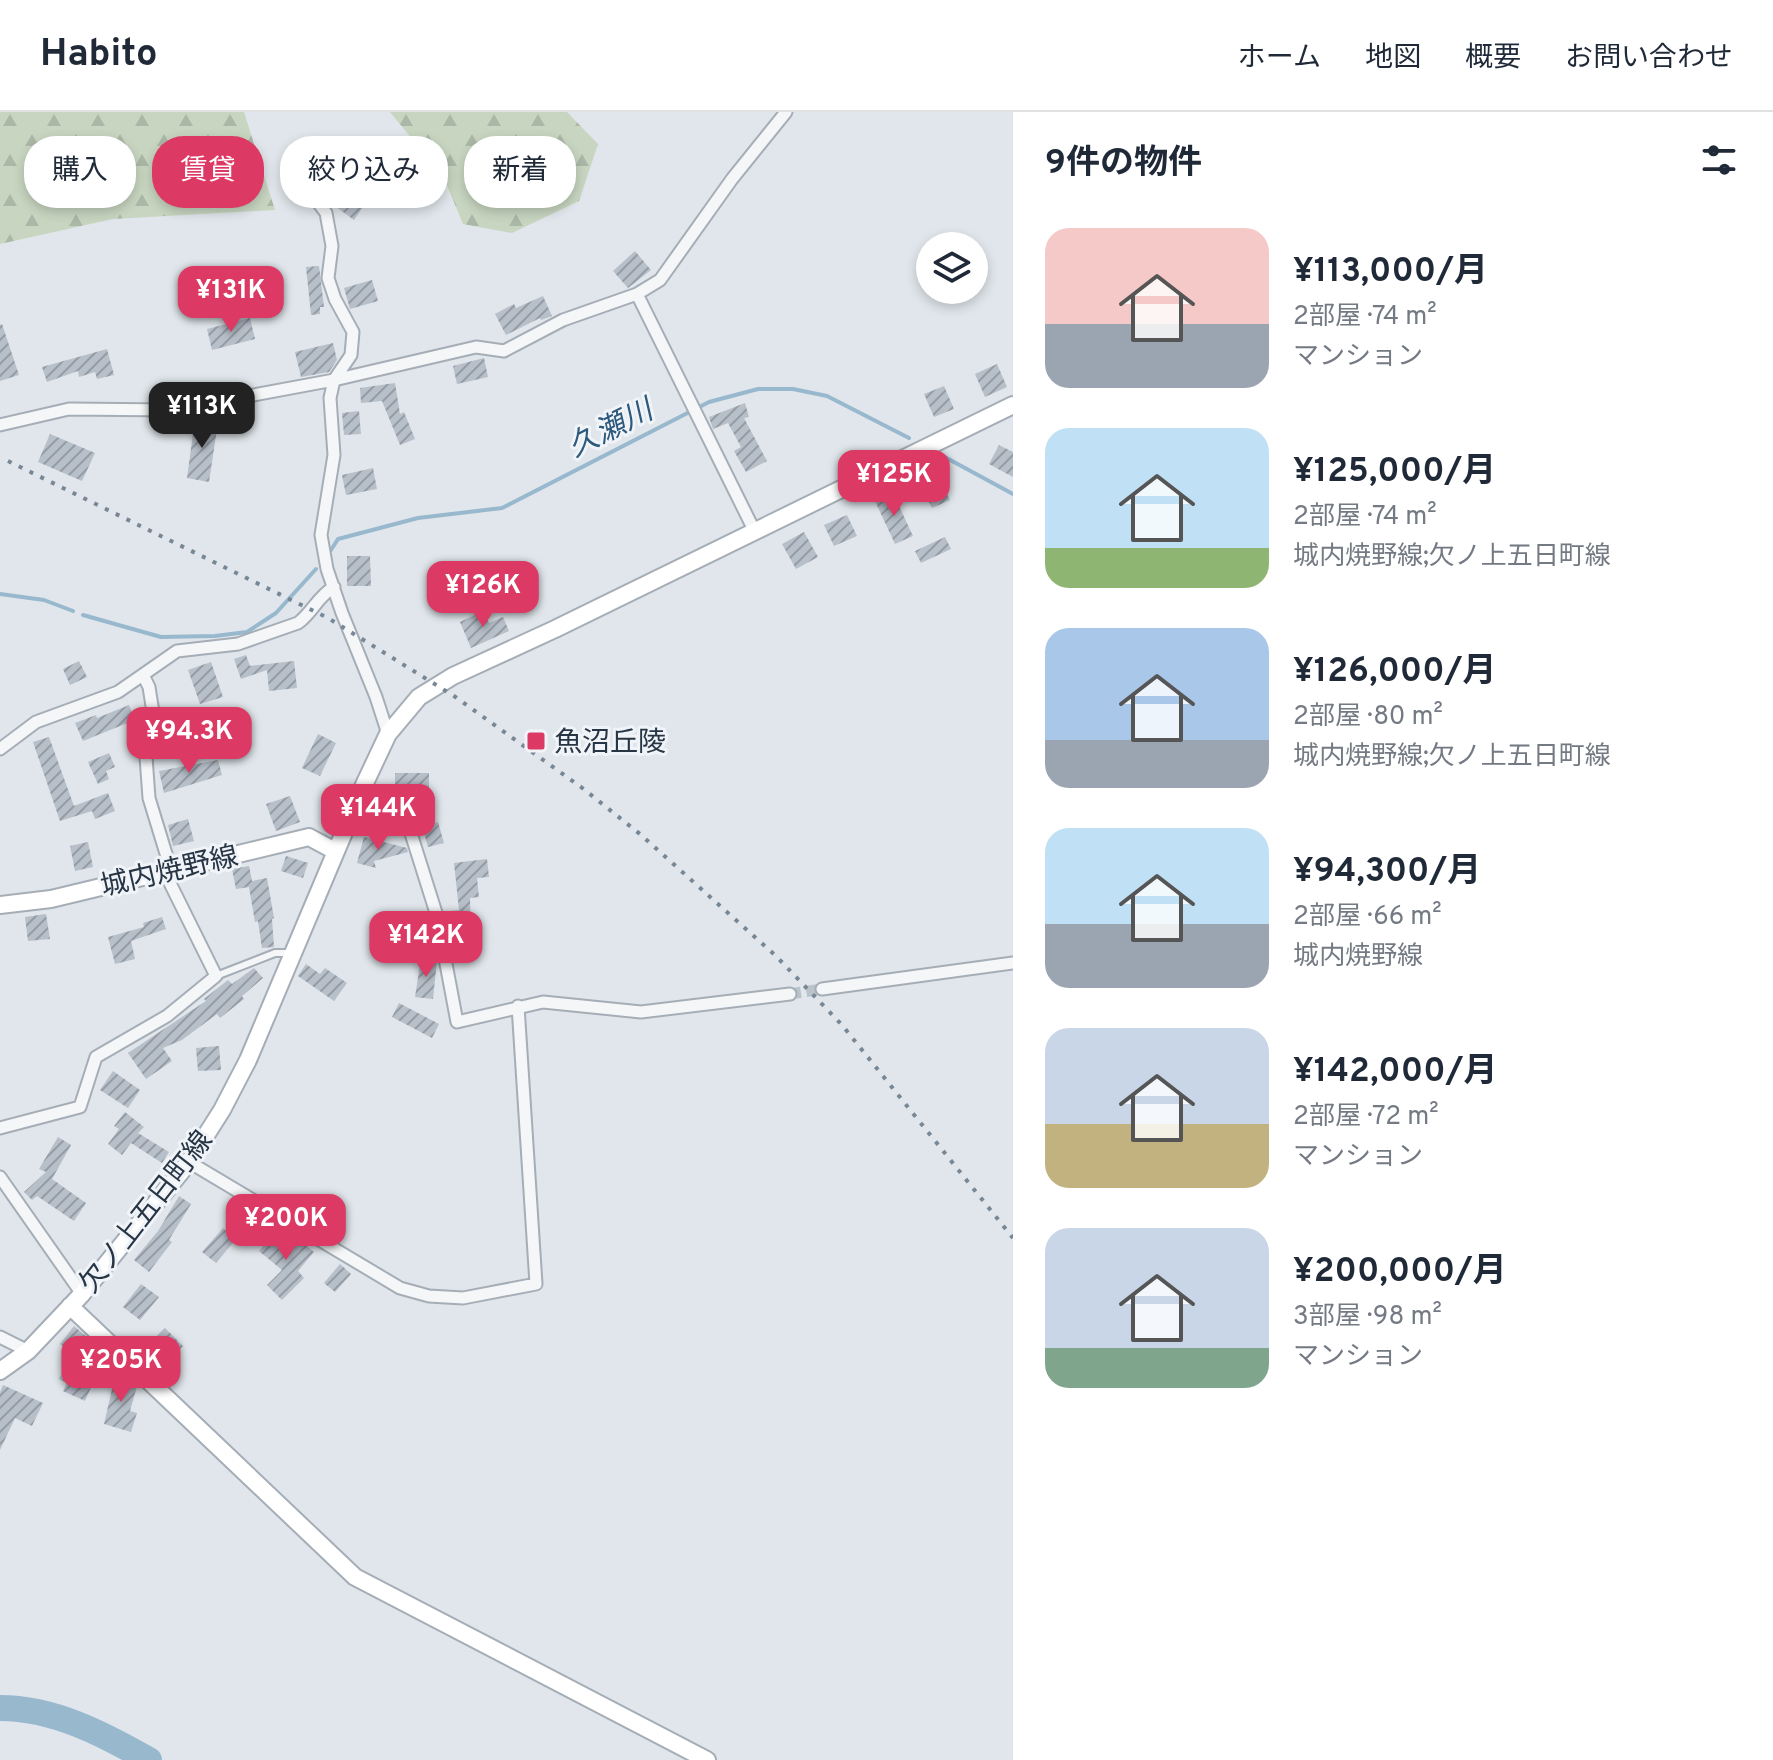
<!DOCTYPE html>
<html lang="ja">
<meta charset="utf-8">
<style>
:root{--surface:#fff;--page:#f2f2f3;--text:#1f2937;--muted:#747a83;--line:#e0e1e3;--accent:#dc3964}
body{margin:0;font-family:Overpass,"Noto Sans JP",sans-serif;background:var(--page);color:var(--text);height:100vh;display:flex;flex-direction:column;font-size:30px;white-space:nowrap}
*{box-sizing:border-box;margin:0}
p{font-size:26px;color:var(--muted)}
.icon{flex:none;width:44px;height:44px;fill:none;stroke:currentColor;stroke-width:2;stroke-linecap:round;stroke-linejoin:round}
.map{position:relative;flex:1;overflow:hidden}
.details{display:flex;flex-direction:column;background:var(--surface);width:760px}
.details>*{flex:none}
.guide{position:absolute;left:24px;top:24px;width:760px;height:72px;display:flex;gap:16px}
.fabs{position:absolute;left:916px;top:120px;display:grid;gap:16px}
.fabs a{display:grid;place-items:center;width:72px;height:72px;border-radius:50%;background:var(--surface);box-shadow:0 4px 12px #0003;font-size:40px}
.price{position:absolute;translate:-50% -68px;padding:0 18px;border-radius:16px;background:var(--accent);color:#fff;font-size:26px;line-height:52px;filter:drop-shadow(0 2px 4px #0008)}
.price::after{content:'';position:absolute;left:50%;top:48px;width:24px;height:18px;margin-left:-12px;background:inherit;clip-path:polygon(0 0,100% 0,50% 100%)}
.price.active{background:#222;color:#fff}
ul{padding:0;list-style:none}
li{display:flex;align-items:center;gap:24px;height:200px;padding:0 32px}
li span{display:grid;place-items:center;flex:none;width:224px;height:160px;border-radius:24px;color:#555}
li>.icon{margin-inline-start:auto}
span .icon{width:96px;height:96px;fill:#fffc;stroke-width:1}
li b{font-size:34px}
h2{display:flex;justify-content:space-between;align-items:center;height:96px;padding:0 32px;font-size:34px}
.chip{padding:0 28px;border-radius:32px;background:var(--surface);box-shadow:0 4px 12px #0003;font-size:28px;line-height:72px}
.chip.active{background:var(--accent);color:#fff}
header{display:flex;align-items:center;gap:48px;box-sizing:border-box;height:112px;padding:0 40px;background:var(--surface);border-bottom:2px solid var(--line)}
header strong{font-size:38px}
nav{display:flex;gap:44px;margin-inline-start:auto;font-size:28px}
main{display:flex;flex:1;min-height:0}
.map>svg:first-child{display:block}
.forest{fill:url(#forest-firs)}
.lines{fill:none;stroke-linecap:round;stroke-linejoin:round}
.stream{stroke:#98b8ce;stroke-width:4}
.river{stroke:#98b8ce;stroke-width:26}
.building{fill:url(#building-hatch)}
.street-tunnel{stroke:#bbc3ca;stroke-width:11;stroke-dasharray:11 5.5;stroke-linecap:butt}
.lane-casing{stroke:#a5adb6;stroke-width:10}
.street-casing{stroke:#a5adb6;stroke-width:15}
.secondary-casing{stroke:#a5adb6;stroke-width:20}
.lane{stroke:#f4f6f8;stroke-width:6}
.street{stroke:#f4f6f8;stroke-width:11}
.secondary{stroke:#fff;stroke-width:16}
.rail{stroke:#788796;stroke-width:4;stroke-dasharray:4 8;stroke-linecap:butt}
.poi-dot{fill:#dc3964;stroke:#f0f4f8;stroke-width:3}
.labels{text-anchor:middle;stroke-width:6;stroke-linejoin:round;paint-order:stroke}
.poi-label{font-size:28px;fill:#273544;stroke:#f0f4f8;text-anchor:start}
.street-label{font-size:28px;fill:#273544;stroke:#f0f4f8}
.water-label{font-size:30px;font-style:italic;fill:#2d597d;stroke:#f0f4f8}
</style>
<header>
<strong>Habito</strong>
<nav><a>ホーム</a><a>地図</a><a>概要</a><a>お問い合わせ</a></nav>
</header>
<main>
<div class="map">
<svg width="1013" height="1648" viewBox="0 0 1013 1648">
<defs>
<pattern id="forest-firs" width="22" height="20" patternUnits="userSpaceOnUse" patternTransform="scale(2)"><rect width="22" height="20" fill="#c8d6c1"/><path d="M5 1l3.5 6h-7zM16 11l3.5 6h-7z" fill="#acb8a7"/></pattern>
<pattern id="building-hatch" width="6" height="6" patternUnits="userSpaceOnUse" patternTransform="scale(2)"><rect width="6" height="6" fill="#b7bfc9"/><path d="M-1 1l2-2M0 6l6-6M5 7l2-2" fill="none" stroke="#959ca5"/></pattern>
</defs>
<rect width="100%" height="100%" fill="#e0e6eb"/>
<path class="forest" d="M0,0H244L275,98L113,107L0,132Z
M390,0H567L598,32L579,89L512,121L463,112L444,66Z"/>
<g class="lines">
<path class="stream" d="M941,343L1013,382
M331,438L338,427L418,406L502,396L709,290L758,277H793L827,284L909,326
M0,482L44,488L73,499
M83,503L161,525L215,524L247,520L276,501L316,457"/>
<path class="river" d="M0,1596C54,1596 103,1622 149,1648"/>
</g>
<path class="building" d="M530,54L544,72L530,83L515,66Z
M348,71L369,86L354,108L332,92Z
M635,139L651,158L628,176L613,159Z
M319,154L324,195H320V202L311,203L306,155Z
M372,168L378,189L350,197L344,176Z
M543,184L552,204L541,208L540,206L506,223L495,202L514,192L516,196Z
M250,206L255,227L212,238L207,217Z
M2,212L19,263L0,269V213Z
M333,231L337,248L329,260L301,265L295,240Z
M107,237L114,263L97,267L95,260L79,265L78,259L47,270L42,255Z
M484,246L488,265L457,272L453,254Z
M997,252L1007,275L985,285L975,262Z
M395,271L400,302L404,300L415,327L400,333L382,289L361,291L360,276Z
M944,274L954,297L934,305L924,282Z
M745,291L749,305L744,306L767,349L746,360L734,339L741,335L728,311L713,317L709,305Z
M359,299L361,322L344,323L342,301Z
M195,307L218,310L209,370L187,366Z
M50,322L95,341L82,369L38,350Z
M999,333L1013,340V365L989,352Z
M373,356L377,377L346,383L342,363Z
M938,362L950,388L932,396L919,371Z
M892,379L913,424L895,432L874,387Z
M847,403L857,424L834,434L824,413Z
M804,420L818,445L796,457L782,432Z
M945,425L951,437L921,451L915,439Z
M347,444H370L371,474H347Z
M483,499L489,511L503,505L509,519L471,536L460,510Z
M246,543L250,554L294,549L297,576L269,579L267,558L241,567L234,547Z
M79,549L87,565L70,573L63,557Z
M211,550L223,585L200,592L188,558Z
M129,593L135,608L83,629L75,611L96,603L97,606Z
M318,622L336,631L320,664L302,656Z
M49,625L74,694L108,681L115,699L95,707L92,699L60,709L33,630Z
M109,641L115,655L106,659L109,667L98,672L88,650Z
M218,648L222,663L164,681L159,659Z
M395,661H429V679H395Z
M290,684L300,710L276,719L266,692Z
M188,707L194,729L173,734L168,713Z
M438,710L444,731L428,735L422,714Z
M364,725L407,736L408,740L374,749L376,756L357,751Z
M88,730L93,755L75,759L70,734Z
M286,744L308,751L303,766L281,759Z
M487,747L489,765L477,766L479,785L470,786L471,827H463L461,814H450V799L459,798L454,751Z
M249,754L252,769L267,766L274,806L272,807L274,835L262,836L258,809L255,810L249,775L236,777L232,757Z
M46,802L50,827L28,829L25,805Z
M162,805L166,817L131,829L135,847L115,852L108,825L144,815L143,811Z
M381,808L425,819L421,838L376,827Z
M421,846L437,848L433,887L415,885Z
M306,852L320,862L325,856L347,871L334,889L298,864Z
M254,856L263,866L242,884L244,887L220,906L217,902L182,928L163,936L172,949L146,967L128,941L206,889L204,887L228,868L232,872Z
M399,891L439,912L432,926L392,905Z
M219,934L221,958L198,959L196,936Z
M113,959L140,978L128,996L100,978Z
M125,1000L144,1015L138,1021L169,1040L162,1051L131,1031L122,1043L108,1032L119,1017L114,1014Z
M58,1025L71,1033L52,1067L86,1091L74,1109L37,1084L32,1088L24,1080L46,1060L39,1057Z
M179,1084L191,1092L169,1128L172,1130L149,1160L134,1148L158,1119Z
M223,1116L236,1127L216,1151L202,1140Z
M278,1116L299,1133L302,1130L314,1140L298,1159L304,1166L282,1188L267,1173L282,1158L259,1139Z
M340,1152L351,1162L335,1180L324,1171Z
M141,1172L159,1185L140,1208L123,1195Z
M74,1214L89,1227L75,1244L60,1232Z
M165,1216L183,1234L164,1253L146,1235Z
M67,1250L96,1264L85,1289L63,1279L67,1271L59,1267Z
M116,1260L126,1263L130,1266L129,1271L137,1274L130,1299L137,1301L131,1320L104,1312Z
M3,1273L43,1291L32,1314L15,1306L0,1338V1280Z"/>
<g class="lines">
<path class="street-tunnel" d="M790,882L822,877"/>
<g class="lane-casing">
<path id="lane" d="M216,864L275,841H292"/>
</g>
<g class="street-casing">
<path id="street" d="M303,70L326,101L332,134L328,166L335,187L353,220L351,243L334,268L330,286L334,343L321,423L327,457L342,501L376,585L388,622
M637,182L755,420
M0,313L69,297L173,298L334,268L476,235L504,239L563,208L637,182L660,168L732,67L786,0
M143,563L149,575L155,613L146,645L149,686L171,758
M0,637L36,610L118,580L177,539L238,532L298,511C312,501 318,484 334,475
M364,673L409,715L437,804L457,910L543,890L641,900L790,882
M822,877L1013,851
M0,1016L80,995L96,945L167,904L216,864L164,759
M189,1050L400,1176L429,1184L463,1186L536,1172L518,894
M0,1065L82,1182
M0,1225L28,1239"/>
</g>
<g class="secondary-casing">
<path id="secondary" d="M0,793L51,787L309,725L335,739
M70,1194L355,1465L707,1648
M0,1259L28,1239L82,1182L189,1050L222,998L248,948L364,673L388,622L419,585L453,564L555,517L1013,293"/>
</g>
<use href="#lane" class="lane"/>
<use href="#street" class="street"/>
<use href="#secondary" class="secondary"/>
<path class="rail" d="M8,349L328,506L454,584L581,675L640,722L776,844L842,913L1013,1126"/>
</g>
<rect class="poi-dot" x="526" y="619" width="20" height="20" rx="4"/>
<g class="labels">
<g class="poi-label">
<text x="554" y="639">魚沼丘陵</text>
</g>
<g class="street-label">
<text transform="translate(169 758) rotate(-13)" y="10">城内焼野線</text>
<text transform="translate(145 1099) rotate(-52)" y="10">欠ノ上五日町線</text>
</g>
<g class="water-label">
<text transform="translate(610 316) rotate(-27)" y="10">久瀬川</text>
</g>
</g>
</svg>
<div class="fabs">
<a><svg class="icon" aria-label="layers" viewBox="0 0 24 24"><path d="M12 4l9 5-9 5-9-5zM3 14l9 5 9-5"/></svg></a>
</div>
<b class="price" style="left:231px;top:222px">¥131K</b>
<b class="price active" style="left:202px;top:338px">¥113K</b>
<b class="price" style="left:894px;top:406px">¥125K</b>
<b class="price" style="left:483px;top:517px">¥126K</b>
<b class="price" style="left:189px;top:663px">¥94.3K</b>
<b class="price" style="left:378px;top:740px">¥144K</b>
<b class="price" style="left:426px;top:867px">¥142K</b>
<b class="price" style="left:286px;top:1150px">¥200K</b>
<b class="price" style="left:121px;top:1292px">¥205K</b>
<div class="guide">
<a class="chip">購入</a>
<a class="chip active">賃貸</a>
<a class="chip">絞り込み</a>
<a class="chip">新着</a>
</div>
</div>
<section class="details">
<h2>9件の物件<svg class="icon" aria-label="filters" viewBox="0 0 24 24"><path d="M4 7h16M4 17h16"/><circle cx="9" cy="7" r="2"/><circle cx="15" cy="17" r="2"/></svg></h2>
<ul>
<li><span style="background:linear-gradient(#f6c9c9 60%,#9aa5b1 0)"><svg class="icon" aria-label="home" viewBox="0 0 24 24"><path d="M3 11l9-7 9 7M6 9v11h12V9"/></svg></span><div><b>¥113,000/月</b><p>2部屋 · 74 m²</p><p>マンション</p></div></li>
<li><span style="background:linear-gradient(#bfe0f5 75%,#8fb573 0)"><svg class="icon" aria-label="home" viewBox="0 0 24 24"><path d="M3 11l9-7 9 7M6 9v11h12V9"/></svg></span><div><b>¥125,000/月</b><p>2部屋 · 74 m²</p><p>城内焼野線;欠ノ上五日町線</p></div></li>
<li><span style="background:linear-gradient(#a9c7e8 70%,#9aa5b1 0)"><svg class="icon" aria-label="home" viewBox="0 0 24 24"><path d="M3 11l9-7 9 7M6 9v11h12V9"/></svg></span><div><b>¥126,000/月</b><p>2部屋 · 80 m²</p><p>城内焼野線;欠ノ上五日町線</p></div></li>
<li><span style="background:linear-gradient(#bfe0f5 60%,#9aa5b1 0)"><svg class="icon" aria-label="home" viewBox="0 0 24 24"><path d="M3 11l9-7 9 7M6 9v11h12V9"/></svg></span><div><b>¥94,300/月</b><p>2部屋 · 66 m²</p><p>城内焼野線</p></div></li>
<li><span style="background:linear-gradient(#c9d6e8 60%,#c2b280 0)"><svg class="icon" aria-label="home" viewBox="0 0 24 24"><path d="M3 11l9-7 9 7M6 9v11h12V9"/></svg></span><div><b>¥142,000/月</b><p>2部屋 · 72 m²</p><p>マンション</p></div></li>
<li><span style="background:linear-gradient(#c9d6e8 75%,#7fa58c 0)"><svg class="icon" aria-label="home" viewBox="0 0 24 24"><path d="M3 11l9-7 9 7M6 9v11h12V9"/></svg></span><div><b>¥200,000/月</b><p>3部屋 · 98 m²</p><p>マンション</p></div></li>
</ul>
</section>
</main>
